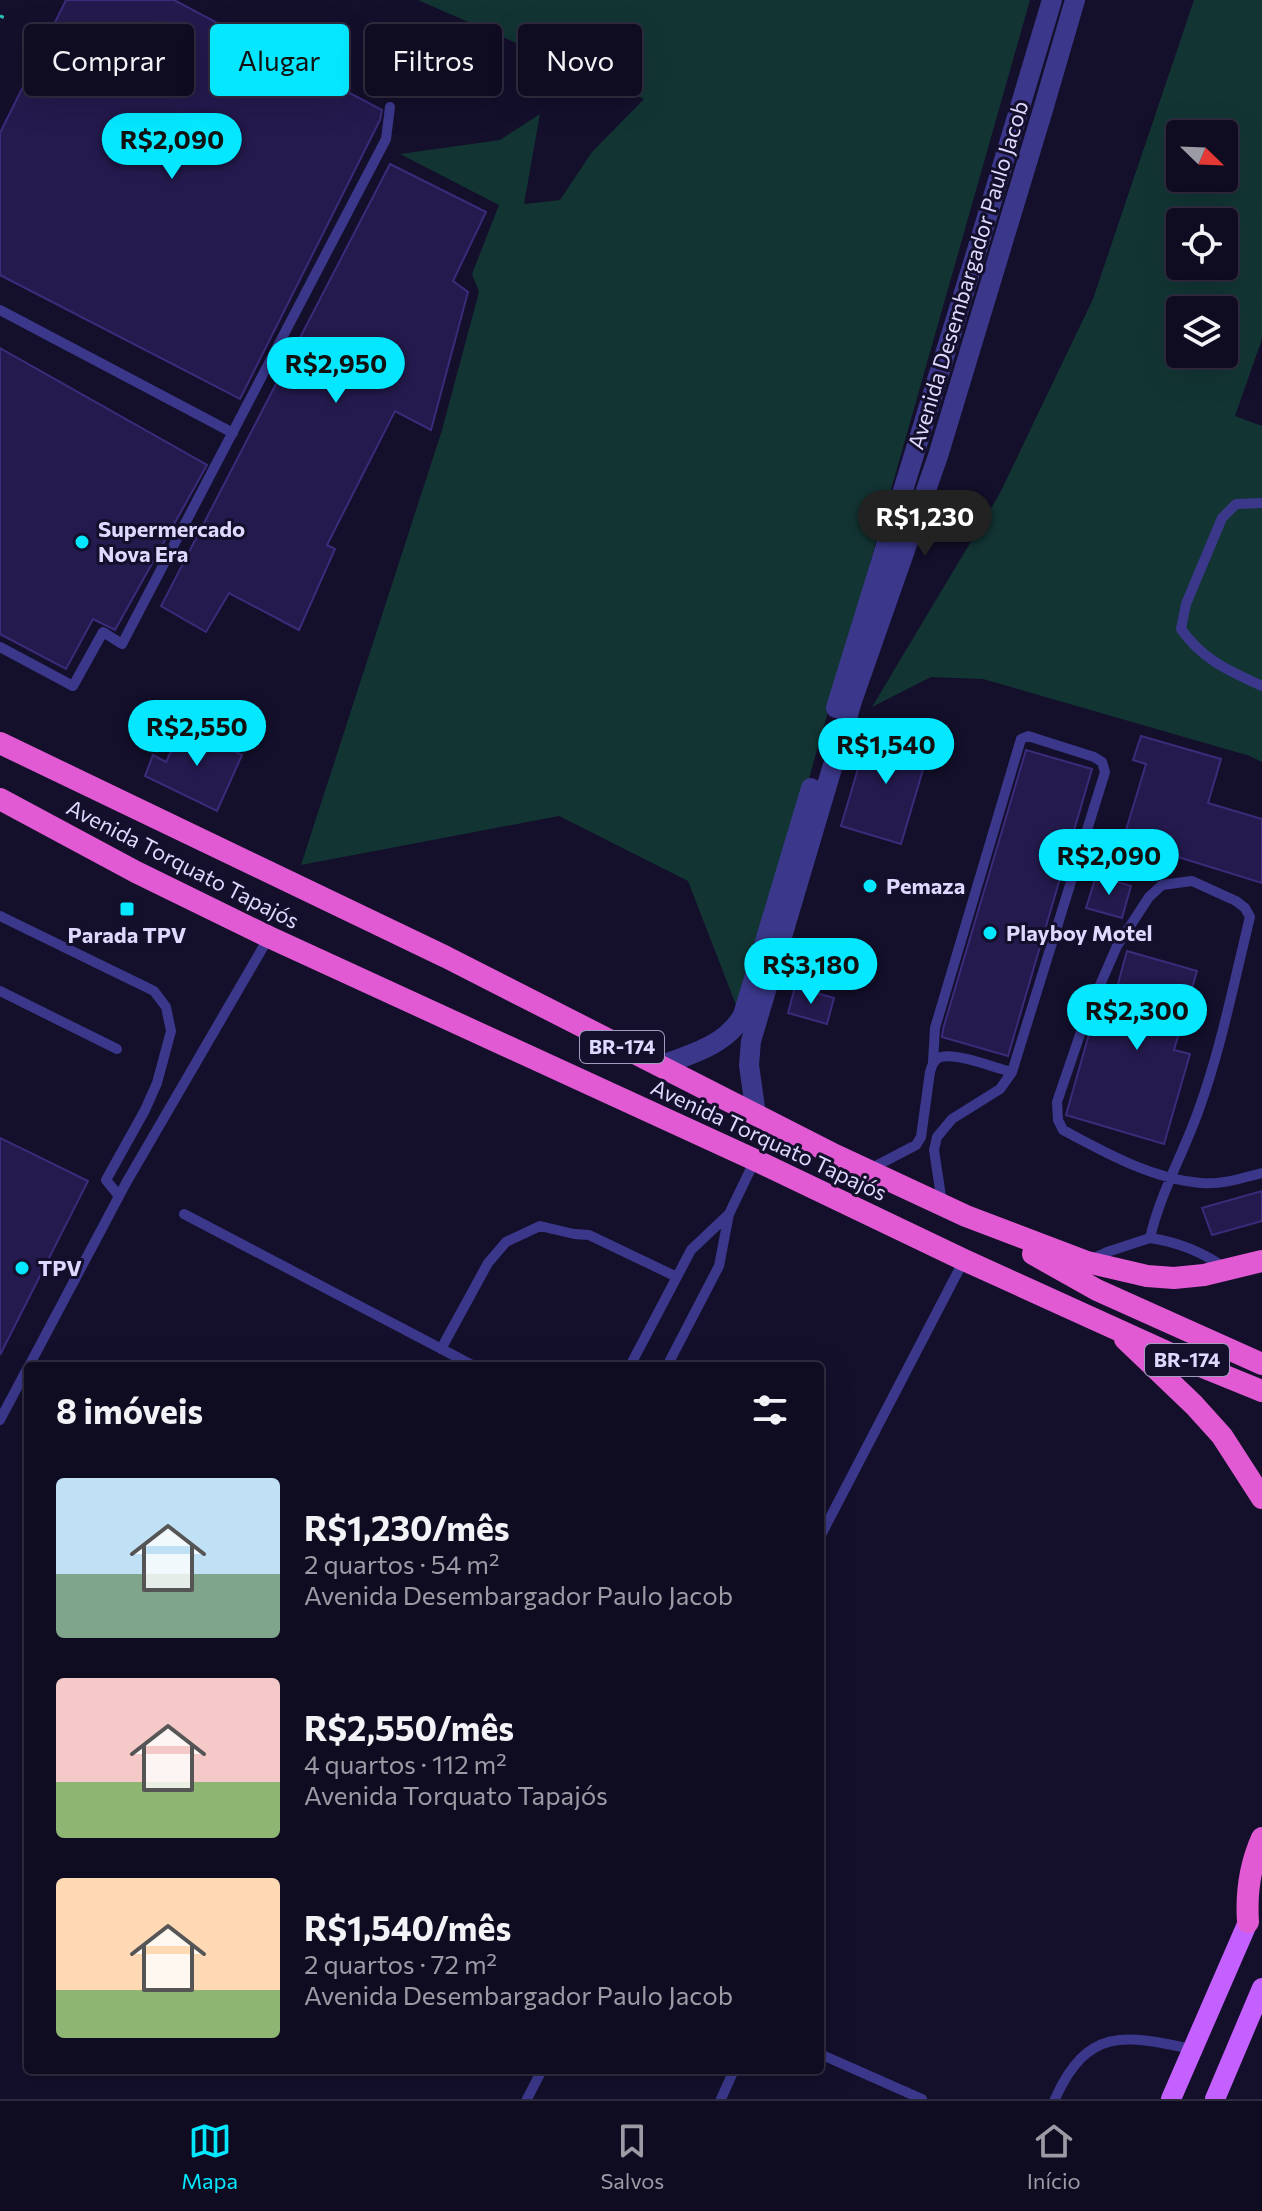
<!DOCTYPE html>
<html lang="pt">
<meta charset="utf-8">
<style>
:root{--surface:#0f0b20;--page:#181429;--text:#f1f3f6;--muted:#9b9ba5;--line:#2f2b3e;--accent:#05e7ff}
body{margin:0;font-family:Commissioner,sans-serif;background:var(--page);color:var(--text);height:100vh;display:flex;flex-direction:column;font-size:30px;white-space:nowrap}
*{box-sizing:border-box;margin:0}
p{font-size:26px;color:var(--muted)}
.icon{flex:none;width:44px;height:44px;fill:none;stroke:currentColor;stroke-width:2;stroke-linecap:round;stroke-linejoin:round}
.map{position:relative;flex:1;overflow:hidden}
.sheet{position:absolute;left:24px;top:1362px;width:800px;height:712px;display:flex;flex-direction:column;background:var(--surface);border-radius:8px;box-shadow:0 8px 32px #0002,0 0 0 2px var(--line)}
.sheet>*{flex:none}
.top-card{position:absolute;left:24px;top:24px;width:800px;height:72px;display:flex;gap:16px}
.needle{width:52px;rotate:113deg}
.fabs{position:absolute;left:1166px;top:120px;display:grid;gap:16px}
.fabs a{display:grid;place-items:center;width:72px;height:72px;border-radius:8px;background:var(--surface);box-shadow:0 8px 32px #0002,0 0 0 2px var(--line);font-size:40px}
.price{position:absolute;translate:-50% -68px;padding:0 18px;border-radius:28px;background:var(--accent);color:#111;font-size:26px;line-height:52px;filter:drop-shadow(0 2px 4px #0008)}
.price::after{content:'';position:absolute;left:50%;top:48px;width:24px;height:18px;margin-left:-12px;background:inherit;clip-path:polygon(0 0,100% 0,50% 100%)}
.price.selected{background:#222;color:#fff}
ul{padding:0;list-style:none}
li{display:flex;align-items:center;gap:24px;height:200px;padding:0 32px}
li span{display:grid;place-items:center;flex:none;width:224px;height:160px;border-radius:8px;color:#555}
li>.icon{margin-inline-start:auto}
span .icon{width:96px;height:96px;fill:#fffc;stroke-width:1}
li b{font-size:34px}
h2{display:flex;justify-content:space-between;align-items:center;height:96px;padding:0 32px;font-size:34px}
.tag{padding:0 28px;border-radius:8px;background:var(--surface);box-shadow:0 8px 32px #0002,0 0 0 2px var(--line);font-size:28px;line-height:72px}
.tag.selected{background:var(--accent);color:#111}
.tab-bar{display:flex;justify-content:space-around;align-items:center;height:112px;border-top:2px solid var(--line);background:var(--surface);font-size:22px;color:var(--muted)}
.tab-bar a{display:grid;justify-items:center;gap:4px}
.tab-bar .selected{color:var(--accent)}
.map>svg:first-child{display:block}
.green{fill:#123534;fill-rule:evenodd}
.building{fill:#241a4d;stroke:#3b2b7a;stroke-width:2}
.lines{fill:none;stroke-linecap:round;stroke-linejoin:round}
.path{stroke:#2ac3b9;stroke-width:3;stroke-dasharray:4 6;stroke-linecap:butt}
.service{stroke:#3b388c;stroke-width:10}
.tertiary{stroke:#3b388c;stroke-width:20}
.primary{stroke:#c360ff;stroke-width:20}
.trunk{stroke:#e15ad3;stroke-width:22}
.poi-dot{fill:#05e7ff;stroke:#140f2b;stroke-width:3}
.labels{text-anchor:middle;stroke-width:6;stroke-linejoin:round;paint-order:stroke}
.shield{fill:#140f2b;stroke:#a19cbf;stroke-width:2}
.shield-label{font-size:20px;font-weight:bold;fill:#ded9ff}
.street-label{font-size:22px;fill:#ded9ff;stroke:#140f2b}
.poi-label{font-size:22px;font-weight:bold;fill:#ded9ff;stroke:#140f2b;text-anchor:start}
</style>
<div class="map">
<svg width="1262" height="2099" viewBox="0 0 1262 2099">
<rect width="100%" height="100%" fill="#140f2b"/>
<path class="green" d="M418,0H1030L741,1018L688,881L559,816L301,865L442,430L479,292L472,274L499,205L400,154L500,140L540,114L524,204L560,200L592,152L644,99Z
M1194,0H1262V339L1235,416L1262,426V762L1250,756L983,679L931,677L872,707L1000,493L1093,299ZM1180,134H1224V178H1180ZM1180,222H1224V266H1180ZM1180,310H1224V354H1180Z"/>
<path class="building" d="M66,0H174L382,110L380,120L240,399L0,275V133Z
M390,164L486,212L453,281L468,292L431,430L395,411L327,545L335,549L299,630L229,593L206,632L161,606Z
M0,348L207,465L115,630L93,619L66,669L0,634Z
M183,726L242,755L217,811L145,776L153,755L166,762Z
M870,728L930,746L901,844L841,826Z
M1141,736L1221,759L1208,803L1262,819V883L1123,840L1146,764L1133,760Z
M1026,750L1092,769L1008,1056L942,1037L943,1029Z
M1096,876L1131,886L1122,918L1086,908Z
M1127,951L1197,971L1174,1050L1190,1054L1164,1144L1066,1115L1091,1027L1105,1031Z
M795,987L834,998L827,1024L788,1013Z
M0,1138L88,1181L0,1355Z
M1262,1191V1221L1212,1235L1202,1208Z"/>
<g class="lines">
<path class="path" d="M0,16L5,18"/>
<path class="service" d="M0,310L233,433
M1262,503L1236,504L1222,518L1186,604L1181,629C1203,660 1229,671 1262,686
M0,647L73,686L103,632L122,644L386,139L390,107
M0,916L154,991L166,1007L171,1031L157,1083L145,1110L106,1180L119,1196
M0,991L117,1049
M933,1062L935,1028L1021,739L1028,736L1094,757L1102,762L1105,772L1012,1072L1000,1089L952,1119L937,1137L934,1150L942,1203
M870,1169L916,1145L921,1137L930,1072C932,1065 934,1059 941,1057C958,1053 995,1068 1012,1072
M184,1214L474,1366
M1150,1238C1178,1242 1201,1251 1225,1268
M1092,1259L1107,1252L1150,1238C1160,1194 1183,1154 1198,1112C1221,1049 1234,982 1250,917L1245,908L1236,901L1192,881L1162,885L1149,897L1117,946L1086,1017L1057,1102L1058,1120L1063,1130C1106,1153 1152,1179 1201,1183C1222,1185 1242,1178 1262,1173
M441,1349L488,1263L506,1242L540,1226L574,1234L589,1235L677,1277
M29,1366L126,1183L269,937
M630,1366L691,1250L729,1214
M667,1366L719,1266L729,1214L755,1160
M0,1420L28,1367
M820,1537L964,1260
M820,2054L922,2099
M527,2099L542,2070
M721,2099L734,2070
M1055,2099C1088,2026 1125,2035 1192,2049"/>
<path class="tertiary" d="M836,708L978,247L1052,0
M659,1066C689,1055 727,1045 743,1015L811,788
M756,1115L749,1065L751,1041L852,701L938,456L1042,113L1075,0"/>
<path class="primary" d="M1171,2099L1248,1922
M1215,2099L1262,1988"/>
<path class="trunk" d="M0,743L446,957L835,1155L966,1216L1087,1262L1147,1276L1174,1278L1204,1275L1262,1261
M0,799L136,872L269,937L755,1160L964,1260L1171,1354L1262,1391
M1033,1254L1097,1290L1262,1364
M1125,1339L1194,1405L1222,1436L1262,1498
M1248,1922C1246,1893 1250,1865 1262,1838"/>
</g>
<g class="poi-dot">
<circle cx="82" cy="542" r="8"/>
<circle cx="870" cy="886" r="8"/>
<rect x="119" y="901" width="16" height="16" rx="4"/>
<circle cx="990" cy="933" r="8"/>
<circle cx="22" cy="1268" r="8"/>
</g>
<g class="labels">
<g class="shield">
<rect x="580" y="1031" width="84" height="32" rx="6"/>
<rect x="1145" y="1344" width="84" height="32" rx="6"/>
</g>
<g class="shield-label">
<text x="622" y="1054">BR-174</text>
<text x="1187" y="1367">BR-174</text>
</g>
<g class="street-label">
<text transform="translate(968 275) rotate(-73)" y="8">Avenida Desembargador Paulo Jacob</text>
<text transform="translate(183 864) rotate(27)" y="8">Avenida Torquato Tapajós</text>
<text transform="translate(769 1140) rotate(25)" y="8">Avenida Torquato Tapajós</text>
</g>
<g class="poi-label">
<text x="98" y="537">Supermercado<tspan x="98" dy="25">Nova Era</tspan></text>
<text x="886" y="894">Pemaza</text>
<text x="1006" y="941">Playboy Motel</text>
<text x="127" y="943" text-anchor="middle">Parada TPV</text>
<text x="38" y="1276">TPV</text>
</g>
</g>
</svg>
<div class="fabs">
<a><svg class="needle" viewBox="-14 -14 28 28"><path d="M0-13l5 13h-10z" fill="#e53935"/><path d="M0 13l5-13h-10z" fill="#9b9ba5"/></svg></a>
<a><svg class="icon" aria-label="locate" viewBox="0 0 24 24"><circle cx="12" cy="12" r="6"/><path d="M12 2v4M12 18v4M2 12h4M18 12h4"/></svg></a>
<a><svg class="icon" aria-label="layers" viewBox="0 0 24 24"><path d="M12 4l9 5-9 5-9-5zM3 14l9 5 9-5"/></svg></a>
</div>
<b class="price" style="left:172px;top:181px">R$2,090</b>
<b class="price" style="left:336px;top:405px">R$2,950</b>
<b class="price selected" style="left:925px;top:558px">R$1,230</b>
<b class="price" style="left:197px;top:768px">R$2,550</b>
<b class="price" style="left:886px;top:786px">R$1,540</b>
<b class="price" style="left:1109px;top:897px">R$2,090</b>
<b class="price" style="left:811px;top:1006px">R$3,180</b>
<b class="price" style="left:1137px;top:1052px">R$2,300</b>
<div class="top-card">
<a class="tag">Comprar</a>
<a class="tag selected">Alugar</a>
<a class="tag">Filtros</a>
<a class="tag">Novo</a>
</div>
<section class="sheet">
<h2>8 imóveis<svg class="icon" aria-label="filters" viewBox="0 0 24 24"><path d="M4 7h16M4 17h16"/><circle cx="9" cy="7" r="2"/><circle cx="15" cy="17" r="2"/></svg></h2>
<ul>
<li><span style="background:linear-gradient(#bfe0f5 60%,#7fa58c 0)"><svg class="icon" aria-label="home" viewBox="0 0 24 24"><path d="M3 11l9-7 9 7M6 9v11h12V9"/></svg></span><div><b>R$1,230/mês</b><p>2 quartos · 54 m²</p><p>Avenida Desembargador Paulo Jacob</p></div></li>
<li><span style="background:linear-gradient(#f6c9c9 65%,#8fb573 0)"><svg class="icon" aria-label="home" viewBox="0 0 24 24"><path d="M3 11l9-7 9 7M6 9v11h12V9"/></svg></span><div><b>R$2,550/mês</b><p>4 quartos · 112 m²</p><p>Avenida Torquato Tapajós</p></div></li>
<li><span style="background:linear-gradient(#ffd9b3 70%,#8fb573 0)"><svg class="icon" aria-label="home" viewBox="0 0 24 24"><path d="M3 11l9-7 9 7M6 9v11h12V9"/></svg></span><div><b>R$1,540/mês</b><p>2 quartos · 72 m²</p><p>Avenida Desembargador Paulo Jacob</p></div></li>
</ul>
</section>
</div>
<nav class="tab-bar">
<a class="selected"><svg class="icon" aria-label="map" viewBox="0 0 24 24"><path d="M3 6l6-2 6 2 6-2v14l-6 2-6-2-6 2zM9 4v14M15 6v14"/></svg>Mapa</a>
<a><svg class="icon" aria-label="saved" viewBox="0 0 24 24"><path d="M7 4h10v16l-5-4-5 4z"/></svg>Salvos</a>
<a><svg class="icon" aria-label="home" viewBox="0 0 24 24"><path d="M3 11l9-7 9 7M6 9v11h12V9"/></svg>Início</a>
</nav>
